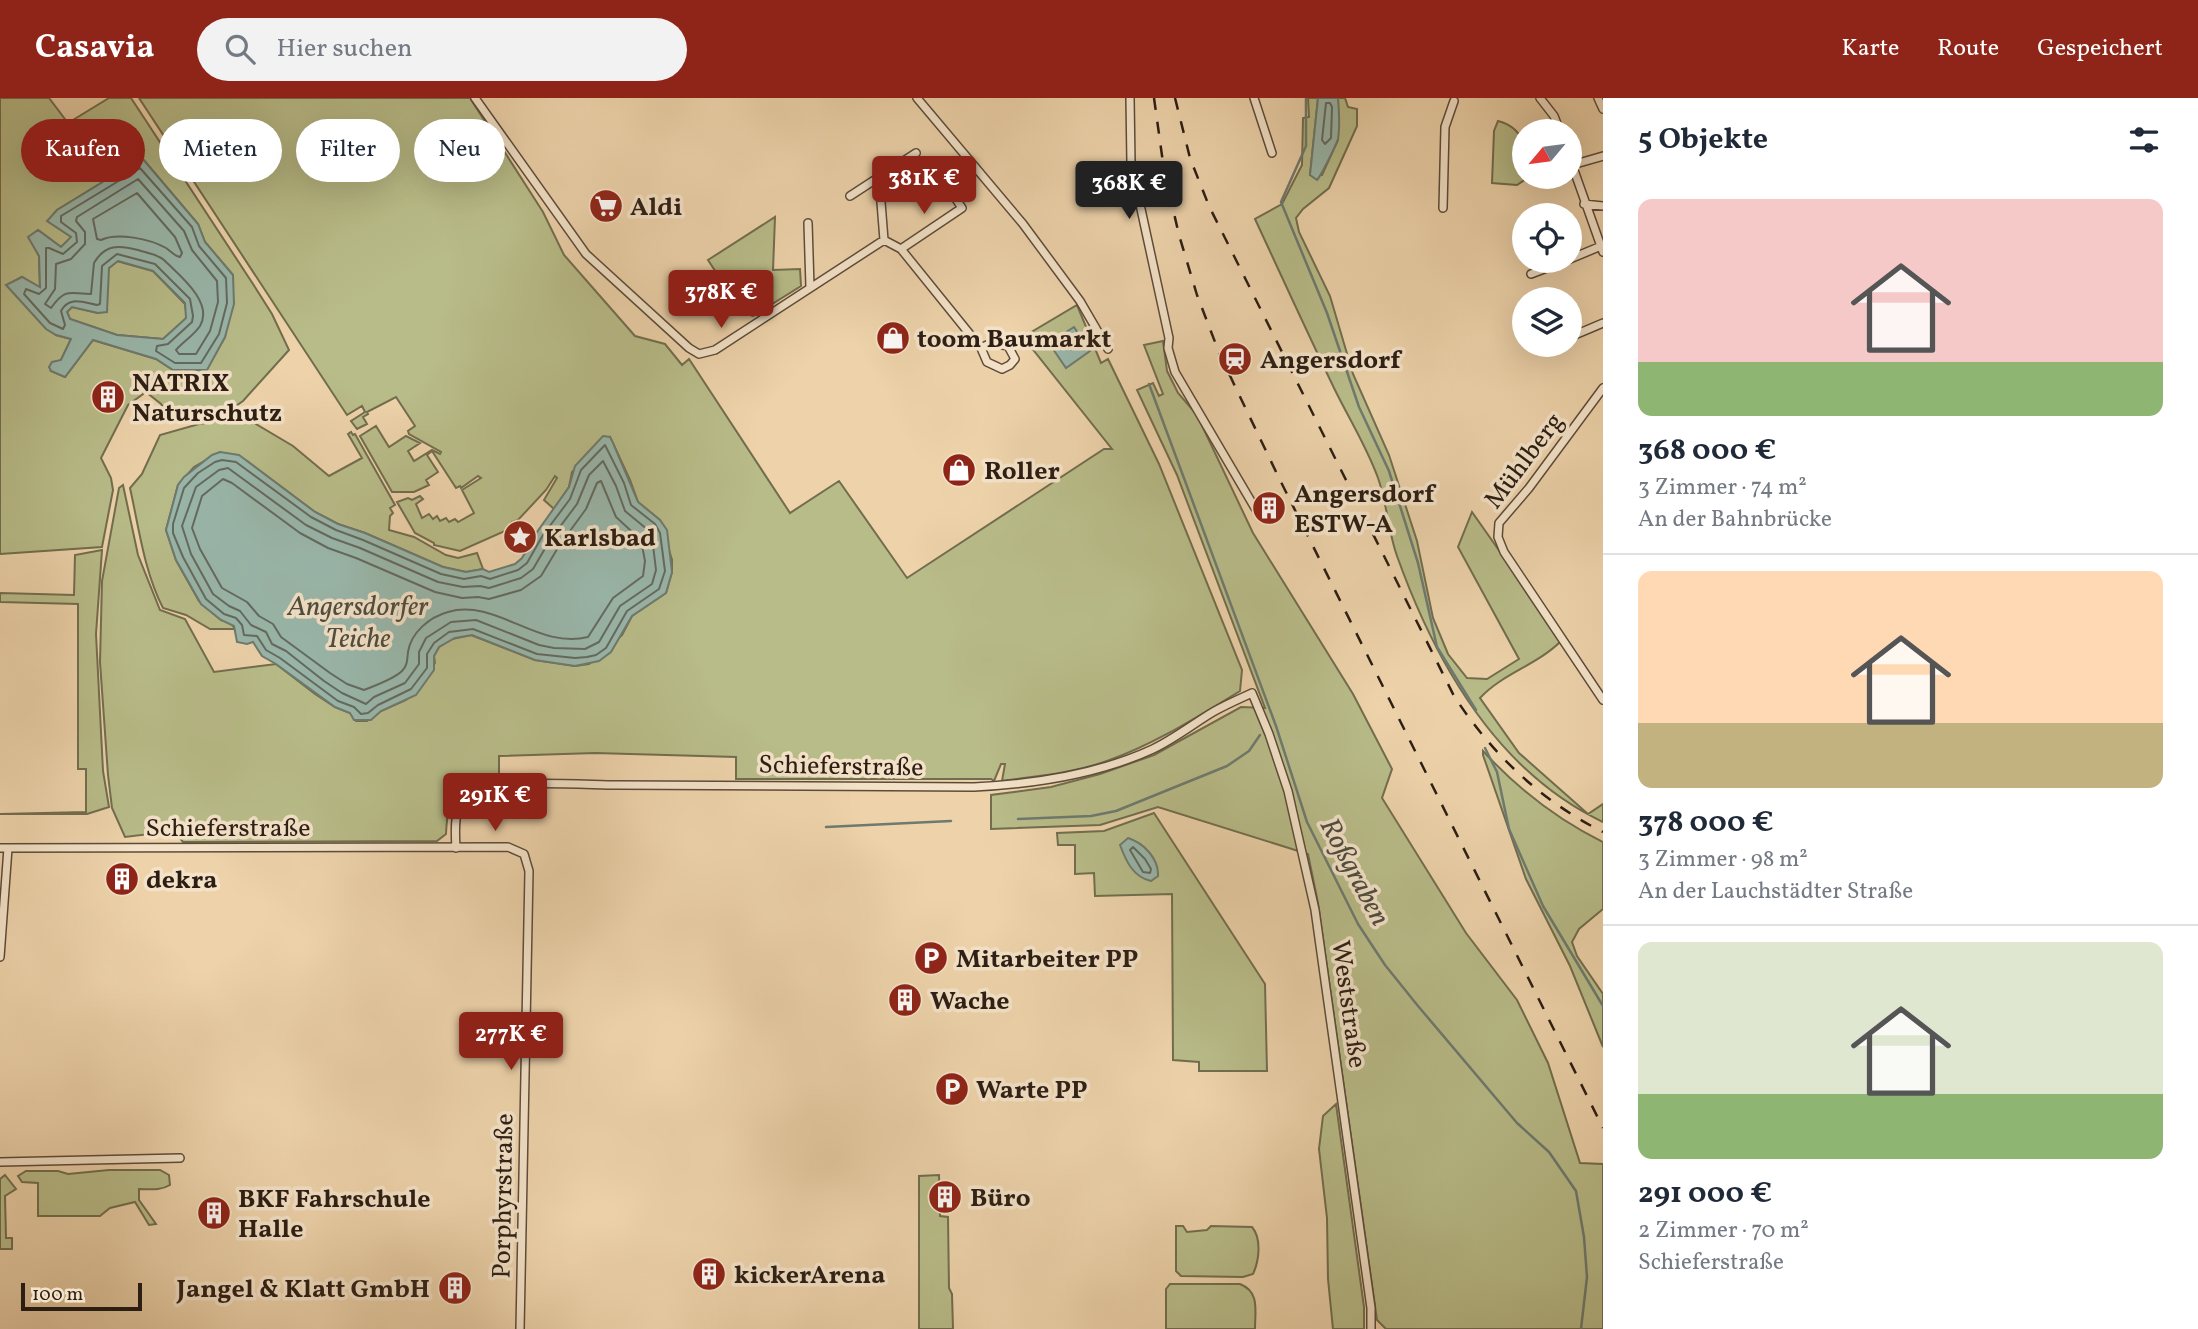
<!DOCTYPE html>
<html lang="de">
<meta charset="utf-8">
<style>
:root{--surface:#fff;--page:#f2f2f3;--text:#1f2937;--muted:#747a83;--line:#e0e1e3;--accent:#8f2418}
body{margin:0;font-family:Vollkorn,serif;background:var(--page);color:var(--text);height:100vh;display:flex;flex-direction:column;font-size:26px;white-space:nowrap}
*{box-sizing:border-box;margin:0}
p{font-size:23px;color:var(--muted)}
.icon{flex:none;width:38px;height:38px;fill:none;stroke:currentColor;stroke-width:2;stroke-linecap:round;stroke-linejoin:round}
.map{position:relative;flex:1;overflow:hidden}
.details{display:flex;flex-direction:column;background:var(--surface);width:595px}
.details>*{flex:none}
.hud{position:absolute;left:21px;top:21px;width:665px;height:63px;display:flex;gap:14px}
.needle{width:46px;rotate:241deg}
.fabs{position:absolute;left:1512px;top:21px;display:grid;gap:14px}
.fabs a{display:grid;place-items:center;width:70px;height:70px;border-radius:50%;background:var(--surface);box-shadow:0 7px 28px #0002;font-size:35px}
.scale{position:absolute;left:21px;bottom:18px;width:121px;box-sizing:border-box;padding-left:7px;border:4px solid #2d1e14;border-top:0;font-size:19px;line-height:24px;white-space:nowrap;color:#2d1e14;-webkit-text-stroke:5px #f3e2c8;paint-order:stroke}
.price{position:absolute;translate:-50% -60px;padding:0 16px;border-radius:7px;background:var(--accent);color:#fff;font-size:23px;line-height:46px;filter:drop-shadow(0 2px 4px #0008)}
.price::after{content:'';position:absolute;left:50%;top:42px;width:21px;height:16px;margin-left:-10px;background:inherit;clip-path:polygon(0 0,100% 0,50% 100%)}
.price.on{background:#222;color:#fff}
ul{padding:0;list-style:none}
li{display:grid;align-content:center;gap:14px;height:371px;padding:0 35px}
li+li{border-top:2px solid var(--line)}
li span{display:grid;place-items:center;height:217px;border-radius:14px;color:#555}
li>.icon{margin-inline-start:auto}
span .icon{width:126px;height:126px;fill:#fffc;stroke-width:1}
li b{font-size:30px}
h2{display:flex;justify-content:space-between;align-items:center;height:84px;padding:0 35px;font-size:30px}
.pill{padding:0 24px;border-radius:32px;background:var(--surface);box-shadow:0 7px 28px #0002;font-size:24px;line-height:63px}
.pill.on{background:var(--accent);color:#fff}
header{display:flex;align-items:center;gap:42px;box-sizing:border-box;height:98px;padding:0 35px;background:var(--accent);color:#fff}
header strong{font-size:33px}
nav{display:flex;gap:38px;margin-inline-start:auto;font-size:24px}
.search{width:490px;height:63px;background:var(--page);display:flex;align-items:center;gap:18px;box-sizing:border-box;padding:0 24px;border-radius:38px;color:var(--muted);font-size:26px}
main{display:flex;flex:1;min-height:0}
.map>svg:first-child{display:block}
.green{fill:#b8bc89;stroke:#726d4e;stroke-width:2;fill-rule:evenodd}
.water{fill:#99b7ab;stroke:#6e7a6f;stroke-width:2;fill-rule:evenodd}
.lines{fill:none;stroke-linecap:round;stroke-linejoin:round}
.shore{stroke:#636a60;stroke-width:2}
.stream{stroke:#6e7a6f;stroke-width:2.5}
.street-casing{stroke:#5d4b3a;stroke-width:10}
.street{stroke:#f3e2c8;stroke-width:7}
.rail{stroke:#2d1e14;stroke-width:2.5;stroke-dasharray:12 12;stroke-linecap:butt}
.labels{text-anchor:middle;stroke-width:7;stroke-linejoin:round;paint-order:stroke}
.poi-label{font-size:26px;font-weight:bold;fill:#2d1e14;stroke:#f3e2c8;text-anchor:start}
.street-label{font-size:26px;fill:#2d1e14;stroke:#f3e2c8}
.water-label{font-size:28px;font-style:italic;fill:#4d4c41;stroke:#f3e2c8}
</style>
<header>
<strong>Casavia</strong>
<div class="search"><svg class="icon" aria-label="search" viewBox="0 0 24 24"><circle cx="10" cy="10" r="6"/><path d="M15 15l6 6"/></svg>Hier suchen</div>
<nav><a>Karte</a><a>Route</a><a>Gespeichert</a></nav>
</header>
<main>
<div class="map">
<svg width="1603" height="1231" viewBox="0 0 1603 1231">
<rect width="100%" height="100%" fill="#edd2aa"/>
<filter id="stains"><feTurbulence type="fractalNoise" baseFrequency=".00286" numOctaves="4"/><feColorMatrix values="0 0 0 0 .2 0 0 0 0 .09 0 0 0 0 .02 0 0 0 .5 -.17"/></filter>
<radialGradient id="worn" r=".72"><stop offset=".6" stop-color="#630" stop-opacity="0"/><stop offset="1" stop-color="#630" stop-opacity=".3"/></radialGradient>
<path class="green" d="M0,0H49L68,25L109,0H131L253,186L272,216L289,252L243,303L223,317L172,324L161,306L146,294L128,307L101,360L111,380L113,392L102,449L0,456ZM142,60L198,126L205,144L233,177L225,239L206,272H173L156,261L93,242L65,279L51,273L61,262L71,241L56,237L7,187L22,179L40,190L39,158L29,139L38,132L61,149L72,139L48,123L57,112Z
M139,0H470L543,114L564,157L635,238L665,246L682,267L689,261L790,415L839,383L907,480L1104,351H1112L1023,239L1077,207L1101,265L1108,261L1159,366L1242,572L1240,593C1197,619 1155,646 1107,663C1073,675 1037,678 1002,683L1005,666H1001L994,683L991,681H736V659L595,655L499,658V680C456,685 448,693 446,736L437,743L183,744L174,733L125,739L112,710L108,677L100,564L102,483L119,390L123,387L138,457L160,512L185,521L214,574L276,566L315,596L335,609L350,615L356,623H367L381,613L406,602L435,565L434,558L439,549L452,541L471,537L535,562L575,568L589,566L622,537L632,518L666,495L672,474V462L660,422L638,404L630,382L610,339L572,374L569,389L554,411L544,402L557,380L555,378L546,392L518,422L512,424L505,433L460,453L434,447V445L415,435L397,404L408,400L412,402L420,398L423,401L416,406L422,420L429,416L433,421L437,418L440,423L446,420L449,424L455,421L458,424L474,415L462,392L481,380L478,378L461,390L460,388L456,390L432,353L427,357L438,374L426,382L429,387L414,394H392L360,338L376,328L389,349L406,338L420,345L408,353L414,363L432,352L440,356L441,354L409,336L408,333L415,328L396,299L367,314L368,316L363,319L367,326L357,331L351,323L365,314L362,308L347,317Z
M1308,0H1318L1310,77H1322L1338,42V0H1345L1348,9L1357,11V28L1329,90L1303,111L1296,120L1299,134L1330,198L1353,276L1389,357L1417,443L1433,520L1448,556L1467,580L1487,581L1519,561L1458,449L1472,414L1562,542C1538,567 1503,575 1480,600L1519,655L1588,716L1603,706V724C1497,674 1435,564 1397,458C1388,433 1387,405 1378,380C1367,349 1348,319 1334,290C1307,234 1281,177 1255,121L1282,106L1302,67L1303,20L1309,19Z
M1498,23C1528,31 1524,53 1524,79H1529L1517,87L1492,85L1494,33Z
M775,119L773,172L800,171L801,188L753,218L743,215L708,162Z
M117,163L153,173L185,206L187,220L163,241L117,237L70,221L67,214L72,209L98,215L109,170Z
M1163,243L1167,273L1178,295L1197,317L1253,435L1353,596L1392,671L1382,700L1466,835L1517,902L1548,965L1580,1065L1603,1066V1231H1386L1377,1222L1318,805L1308,756L1158,709L1100,727L991,731V697L1051,689L1100,676L1154,657L1241,609L1265,610L1177,377L1137,292L1153,285L1159,298L1163,296L1144,247Z
M244,319L293,348L329,378L362,360L348,336L351,334L353,337L355,336L395,407L390,410L393,415L390,418L389,432L414,439L446,457L458,460L477,455L483,471L466,474L443,469L365,435L338,426L315,414L247,363L220,354L194,369L178,387L166,432L176,462L199,503L221,522L231,525L235,531H210L186,517L163,510C144,473 139,430 130,390L142,376L160,337L199,326Z
M102,452L96,536L103,673L109,709L87,716H0L86,714V671H78V506L0,504V495L74,497L75,457Z
M1483,653C1518,691 1556,721 1603,744V811L1579,831L1572,844L1577,858L1603,896V949L1570,868L1526,781L1483,657Z
M1154,715L1265,886L1267,973H1199V964L1173,962L1172,796L1095,798L1094,775L1075,776V747H1058L1057,735L1104,733Z
M1336,1006L1364,1209V1231H1333L1328,1181L1327,1120L1319,1051L1323,1018Z
M109,1072H160L169,1077L170,1087C160,1093 150,1091 139,1091V1102L156,1126L149,1127L135,1104L110,1110L100,1118H38V1085L22,1084L18,1078L26,1073H58L68,1076Z
M5,1077L16,1091L5,1098L6,1140H12V1151H0V1081Z
M939,1077L940,1118L948,1119L949,1190L952,1196L953,1231H919V1078Z
M1176,1128H1183L1187,1134L1207,1132L1211,1128L1252,1129C1262,1141 1259,1163 1253,1176L1243,1179L1181,1178L1176,1173Z
M1170,1186H1240C1260,1194 1255,1212 1255,1231H1166V1191Z"/>
<path class="water" d="M1318,0H1338C1339,12 1340,29 1338,41C1336,47 1321,78 1317,82L1310,77Z
M142,60L198,126L205,144L233,177L234,206L225,239L207,272H173L156,261L93,242L65,279L51,273L49,269L52,264L61,262L71,241L56,237L46,231L6,187L22,179L40,189L39,158L28,139L38,132L61,149L71,139L47,123L57,112ZM118,163L153,173L185,205L186,220L163,241L117,237L70,221L67,214L72,209L98,215L107,214L109,170Z
M1074,229L1090,253L1066,270L1049,245Z
M603,338L610,339L613,345L638,404L660,422L667,432L672,474L666,495L632,518L611,554L599,563L575,568L535,562L472,537L455,540L439,549L434,558V572L416,597L381,613L371,622H354L350,615L335,609L276,566L262,558L253,544L247,546L237,544L234,528L221,522L201,506L176,462L166,432L178,387L184,379L212,357L220,354L239,357L315,414L338,426L365,435L443,469L466,474L483,471L489,474L515,466L522,460L537,434L569,389L575,368Z
M1128,740C1144,745 1159,761 1158,778L1151,783C1133,779 1126,763 1120,747Z"/>
<g class="lines">
<path class="shore" d="M1326,5H1330L1332,9L1331,40L1325,46L1322,42Z
M140,70L192,129L199,148L226,180L227,205L219,236L201,265H175L156,253L157,248L168,246L192,224L193,218L190,201L155,166L117,156L102,168L100,206L97,207C82,204 69,198 61,213L65,227L63,231L50,225L24,196L26,191L39,196L46,190V150H49L63,156L77,144L76,135L61,124V118Z
M138,81L184,133L192,152L217,183L218,204L210,233L196,256H179L176,252C183,244 194,237 200,228C214,204 179,177 164,162C157,156 147,155 138,152C119,147 105,146 94,165L91,196C70,196 66,189 51,210L45,206L55,191L56,166L71,161L85,146V134L76,123L77,119Z
M137,95L175,139L182,155L180,159C174,158 172,154 166,150C150,141 117,134 101,142L97,141L93,121Z
M605,347L624,385L631,407L655,426L660,435L665,473L659,491L627,513L606,550L596,557L587,559L575,560L537,556L473,531L449,534L434,545L427,556V570L411,591L378,607L368,615L361,616L354,609L338,603L280,560L266,552L257,538L244,537L242,527L236,520L224,516L206,501L183,459L173,435V426L184,390L198,375L215,364L222,362L236,364L311,419L336,432L363,442L441,476L464,481L481,478L490,481L518,472L527,465L543,437L570,401L581,372Z
M603,363L616,388L625,413L648,432L652,439L656,472L652,486L620,508L599,544L585,551L554,550L539,547L476,522L451,524L426,540L419,554V566L405,585L374,599L366,606L342,595L324,583L286,553L272,546L266,534L251,527L240,513L229,508L213,496L191,456L182,428L196,389L219,372L228,370L306,427L332,440L360,450L438,484L463,489L480,488L489,490L521,480L533,471L550,442L577,406L589,377Z
M223,381L232,385L300,435L328,450L356,460L435,494L462,500L478,499L489,501L521,492L541,478L559,448L586,411L597,385L601,383L616,419L641,442L645,463L643,478L613,500L588,539C538,552 496,500 448,514C430,519 411,534 408,554C407,561 408,567 402,573C394,581 374,588 364,592L347,586L330,575L281,539L273,526L259,518L247,504L222,490L200,451L192,430L202,398Z
M1133,749L1145,761L1151,771L1150,775L1143,774L1130,752Z"/>
<path class="stream" d="M1306,0V48L1281,104L1327,215L1359,309L1389,373L1418,465L1437,549L1476,612
M1149,286L1276,628L1307,724L1358,826L1385,867L1418,908L1517,1025L1549,1054L1576,1093L1584,1139L1587,1179L1581,1231
M1485,650L1497,674L1509,731L1543,808L1603,908
M1018,721L1091,718L1116,713L1227,668L1249,653L1260,637
M826,729L951,723"/>
<g class="street-casing">
<path id="street" d="M475,0L586,156L689,250L699,256L715,252L884,142L901,151L981,250L987,264L1002,271L1010,267L1015,261L1008,248C998,246 990,244 981,250
M917,0L1023,126L1080,203L1108,251
M1130,0L1131,65L1169,240L1168,250L1175,274L1255,410
M1254,0L1272,55
M1540,0L1554,18L1560,33
M1598,0L1603,11
M1570,61L1603,154
M1572,67L1603,58
M879,79L884,142
M850,98L916,55
M1584,106L1603,108
M1443,110L1445,29L1454,3
M808,125L810,189
M901,151L962,110L946,86
M1570,161L1601,148
M1531,176L1565,163
M1570,239L1603,225
M1603,290L1529,390L1499,425L1498,439L1504,454L1603,602
M0,750L508,749L524,756L529,773L520,1231
M456,750C455,733 453,707 469,695C488,680 588,687 617,687C736,687 855,688 974,689C1035,686 1097,677 1153,651C1174,641 1193,626 1213,614C1225,607 1239,601 1252,595L1269,636L1288,693L1315,812L1371,1210V1231
M0,859L8,750
M0,1064L180,1060"/>
</g>
<use href="#street" class="street"/>
<path class="rail" d="M1154,0L1164,72L1179,137L1197,197L1220,257L1279,380L1603,1030
M1175,0L1190,60L1209,108L1454,598C1492,656 1541,703 1603,734"/>
</g>
<defs>
<g id="supermarket-disc" transform="scale(1.75)"><circle r="9.5" fill="#8f2418" stroke="#f3e2c8"/><path d="M-6-5.5h2.5l.6 2H6L4.5 2H-2.5L-4.4-4H-6ZM-1.5 3.2a1.3 1.3 0 1 0 .1 0ZM3 3.2a1.3 1.3 0 1 0 .1 0Z" fill="#fff"/></g>
<g id="shop-disc" transform="scale(1.75)"><circle r="9.5" fill="#8f2418" stroke="#f3e2c8"/><path d="M-5-2.5h2.3a2.7 3.5 0 0 1 5.4 0H5L5.5 6h-11ZM-1.5-2.5h3a1.5 2.3 0 0 0-3 0Z" fill="#fff"/></g>
<g id="station-disc" transform="scale(1.75)"><circle r="9.5" fill="#8f2418" stroke="#f3e2c8"/><path d="M-3-6H3Q5-6 5-4V2Q5 4 3 4L4.5 6H3L1.5 4h-3L-3 6H-4.5L-3 4Q-5 4-5 2V-4Q-5-6-3-6ZM-3.5-4v3h7v-3ZM-3.5 1v1.5H-2V1ZM2 1v1.5H3.5V1Z" fill="#fff"/></g>
<g id="building-disc" transform="scale(1.75)"><circle r="9.5" fill="#8f2418" stroke="#f3e2c8"/><path d="M-4-6H4V6H1V3H-1V6H-4ZM-2.5-4.3h1.7v1.8h-1.7ZM.8-4.3h1.7v1.8H.8ZM-2.5-1h1.7V.8h-1.7ZM.8-1h1.7V.8H.8Z" fill="#fff"/></g>
<g id="sight-disc" transform="scale(1.75)"><circle r="9.5" fill="#8f2418" stroke="#f3e2c8"/><path d="M0-6L1.8-2.2L6-1.7L2.9 1.2L3.7 5.4L0 3.3L-3.7 5.4L-2.9 1.2L-6-1.7L-1.8-2.2Z" fill="#fff"/></g>
<g id="parking-disc" transform="scale(1.75)"><circle r="9.5" fill="#8f2418" stroke="#f3e2c8"/><path d="M-3.5-5.5H1a3.5 3.5 0 0 1 0 7H-1V5.5H-3.5ZM-1-3.4V-.6H.8a1.4 1.4 0 0 0 0-2.8Z" fill="#fff"/></g>
</defs>
<g fill-rule="evenodd">
<use href="#supermarket-disc" x="606" y="108"/>
<use href="#shop-disc" x="893" y="240"/>
<use href="#station-disc" x="1235" y="261"/>
<use href="#building-disc" x="108" y="299"/>
<use href="#shop-disc" x="959" y="372"/>
<use href="#building-disc" x="1269" y="410"/>
<use href="#sight-disc" x="520" y="439"/>
<use href="#building-disc" x="122" y="781"/>
<use href="#parking-disc" x="931" y="860"/>
<use href="#building-disc" x="905" y="902"/>
<use href="#parking-disc" x="952" y="991"/>
<use href="#building-disc" x="945" y="1099"/>
<use href="#building-disc" x="214" y="1115"/>
<use href="#building-disc" x="709" y="1176"/>
<use href="#building-disc" x="455" y="1190"/>
</g>
<g class="labels">
<g class="poi-label">
<text x="630" y="117">Aldi</text>
<text x="917" y="249">toom Baumarkt</text>
<text x="1260" y="270">Angersdorf</text>
<text x="132" y="293">NATRIX<tspan x="132" dy="30">Naturschutz</tspan></text>
<text x="984" y="381">Roller</text>
<text x="1294" y="404">Angersdorf<tspan x="1294" dy="30">ESTW-A</tspan></text>
<text x="544" y="448">Karlsbad</text>
<text x="146" y="790">dekra</text>
<text x="956" y="869">Mitarbeiter PP</text>
<text x="930" y="911">Wache</text>
<text x="976" y="1000">Warte PP</text>
<text x="970" y="1108">Büro</text>
<text x="238" y="1109">BKF Fahrschule<tspan x="238" dy="30">Halle</tspan></text>
<text x="734" y="1185">kickerArena</text>
<text x="430" y="1199" text-anchor="end">Jangel &amp; Klatt GmbH</text>
</g>
<g class="street-label">
<text transform="translate(1523 362) rotate(-53)" y="9">Mühlberg</text>
<text transform="translate(841 667) rotate(1)" y="9">Schieferstraße</text>
<text x="228" y="738">Schieferstraße</text>
<text transform="translate(1350 906) rotate(82)" y="9">Weststraße</text>
<text transform="translate(502 1098) rotate(-89)" y="9">Porphyrstraße</text>
</g>
<g class="water-label">
<text x="358" y="517">Angersdorfer<tspan x="358" dy="32">Teiche</tspan></text>
<text transform="translate(1356 773) rotate(62)" y="10">Roßgraben</text>
</g>
</g>
<rect width="100%" height="100%" filter="url(#stains)"/>
<rect width="100%" height="100%" fill="url(#worn)"/>
</svg>
<div class="fabs">
<a><svg class="needle" viewBox="-14 -14 28 28"><path d="M0-13l5 13h-10z" fill="#e53935"/><path d="M0 13l5-13h-10z" fill="#747a83"/></svg></a>
<a><svg class="icon" aria-label="locate" viewBox="0 0 24 24"><circle cx="12" cy="12" r="6"/><path d="M12 2v4M12 18v4M2 12h4M18 12h4"/></svg></a>
<a><svg class="icon" aria-label="layers" viewBox="0 0 24 24"><path d="M12 4l9 5-9 5-9-5zM3 14l9 5 9-5"/></svg></a>
</div>
<div class="scale">100 m</div>
<b class="price" style="left:924px;top:118px">381K €</b>
<b class="price on" style="left:1129px;top:123px">368K €</b>
<b class="price" style="left:721px;top:232px">378K €</b>
<b class="price" style="left:495px;top:735px">291K €</b>
<b class="price" style="left:511px;top:974px">277K €</b>
<div class="hud">
<a class="pill on">Kaufen</a>
<a class="pill">Mieten</a>
<a class="pill">Filter</a>
<a class="pill">Neu</a>
</div>
</div>
<section class="details">
<h2>5 Objekte<svg class="icon" aria-label="filters" viewBox="0 0 24 24"><path d="M4 7h16M4 17h16"/><circle cx="9" cy="7" r="2"/><circle cx="15" cy="17" r="2"/></svg></h2>
<ul>
<li><span style="background:linear-gradient(#f6c9c9 75%,#8fb573 0)"><svg class="icon" aria-label="home" viewBox="0 0 24 24"><path d="M3 11l9-7 9 7M6 9v11h12V9"/></svg></span><div><b>368 000 €</b><p>3 Zimmer · 74 m²</p><p>An der Bahnbrücke</p></div></li>
<li><span style="background:linear-gradient(#ffd9b3 70%,#c2b280 0)"><svg class="icon" aria-label="home" viewBox="0 0 24 24"><path d="M3 11l9-7 9 7M6 9v11h12V9"/></svg></span><div><b>378 000 €</b><p>3 Zimmer · 98 m²</p><p>An der Lauchstädter Straße</p></div></li>
<li><span style="background:linear-gradient(#dfe7d0 70%,#8fb573 0)"><svg class="icon" aria-label="home" viewBox="0 0 24 24"><path d="M3 11l9-7 9 7M6 9v11h12V9"/></svg></span><div><b>291 000 €</b><p>2 Zimmer · 70 m²</p><p>Schieferstraße</p></div></li>
</ul>
</section>
</main>
